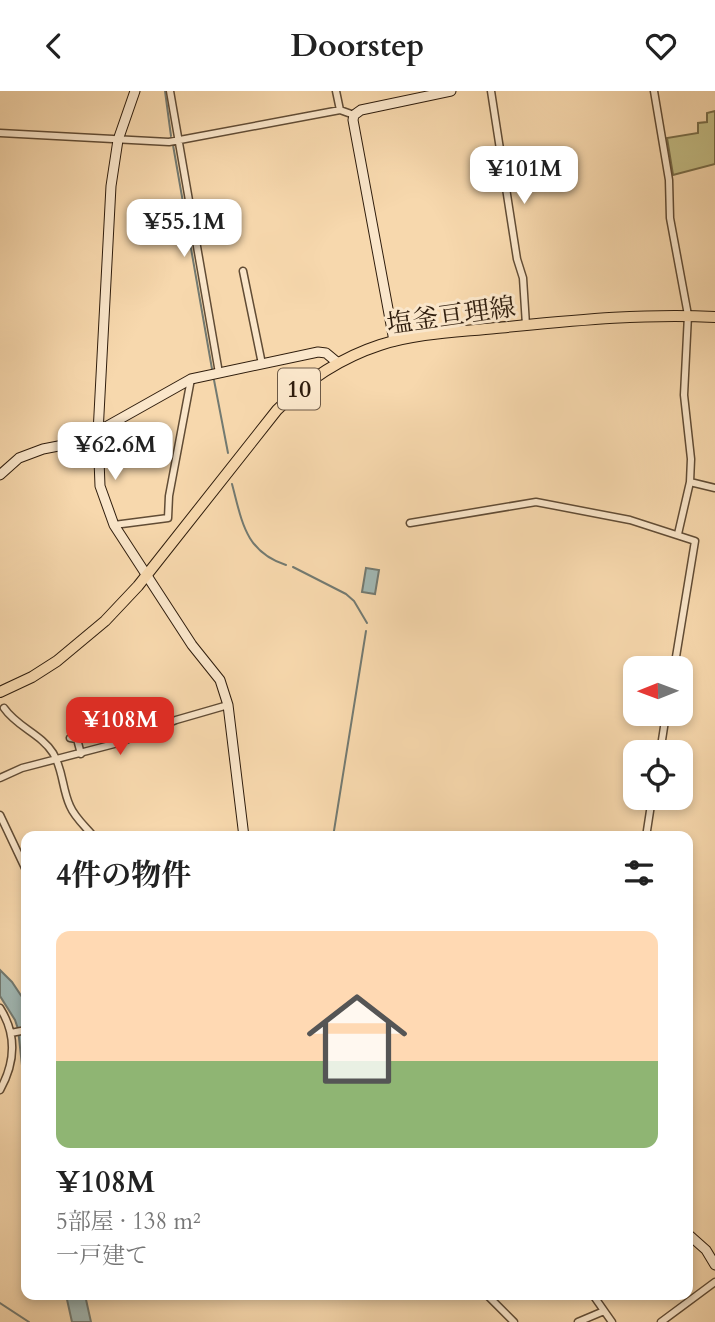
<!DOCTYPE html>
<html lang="ja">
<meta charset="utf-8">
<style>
:root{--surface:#fff;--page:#f2f2f2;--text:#222;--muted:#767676;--accent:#d93025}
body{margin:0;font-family:Cardo,"Noto Serif JP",serif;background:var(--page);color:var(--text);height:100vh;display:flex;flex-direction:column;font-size:26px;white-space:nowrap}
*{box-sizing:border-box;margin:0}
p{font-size:23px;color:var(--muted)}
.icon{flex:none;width:38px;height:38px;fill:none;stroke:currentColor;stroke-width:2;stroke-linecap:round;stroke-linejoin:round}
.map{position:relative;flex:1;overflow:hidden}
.sheet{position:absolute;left:21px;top:740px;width:672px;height:469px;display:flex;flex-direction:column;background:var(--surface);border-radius:14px;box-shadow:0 4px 10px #0003}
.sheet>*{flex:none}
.needle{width:46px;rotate:269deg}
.fabs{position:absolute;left:623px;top:565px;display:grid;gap:14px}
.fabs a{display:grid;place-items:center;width:70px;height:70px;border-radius:14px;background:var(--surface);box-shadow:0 4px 10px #0003;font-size:35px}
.price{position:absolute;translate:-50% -60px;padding:0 16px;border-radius:14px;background:#fff;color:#222;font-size:23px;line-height:46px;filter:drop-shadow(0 2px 4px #0008)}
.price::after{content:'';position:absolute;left:50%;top:42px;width:21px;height:16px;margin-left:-10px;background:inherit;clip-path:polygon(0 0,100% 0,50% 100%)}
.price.active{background:var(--accent);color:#fff}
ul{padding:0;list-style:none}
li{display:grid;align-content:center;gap:14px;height:371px;padding:0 35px}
li span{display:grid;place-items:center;height:217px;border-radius:14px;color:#555}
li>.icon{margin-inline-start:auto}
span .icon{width:126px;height:126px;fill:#fffc;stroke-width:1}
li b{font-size:30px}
h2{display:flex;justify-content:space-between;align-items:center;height:84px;padding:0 35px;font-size:30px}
header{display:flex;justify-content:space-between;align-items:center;height:91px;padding:0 35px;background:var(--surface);font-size:32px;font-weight:700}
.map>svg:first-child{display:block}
.green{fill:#c3bd85;stroke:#796d49;stroke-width:2}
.water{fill:#a1b8b4;stroke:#737a71;stroke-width:2}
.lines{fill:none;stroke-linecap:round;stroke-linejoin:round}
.stream{stroke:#737a71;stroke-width:2}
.street-casing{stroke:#614c35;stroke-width:9}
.secondary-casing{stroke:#2f1d0d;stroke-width:11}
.primary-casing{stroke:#2f1d0d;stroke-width:12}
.street{stroke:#fae6ca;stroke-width:6}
.secondary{stroke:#fae6ca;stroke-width:9}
.primary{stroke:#f7d8ad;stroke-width:10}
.labels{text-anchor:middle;stroke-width:6;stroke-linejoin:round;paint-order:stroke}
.shield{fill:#fae6ca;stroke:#6c5946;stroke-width:2}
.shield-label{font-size:24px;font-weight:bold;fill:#2f1d0d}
.street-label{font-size:26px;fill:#2f1d0d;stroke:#fae6ca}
</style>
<header><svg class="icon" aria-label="back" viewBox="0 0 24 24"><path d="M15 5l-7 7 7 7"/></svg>Doorstep<svg class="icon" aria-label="heart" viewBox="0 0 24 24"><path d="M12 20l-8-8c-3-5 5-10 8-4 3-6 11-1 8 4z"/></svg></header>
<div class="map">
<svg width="715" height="1231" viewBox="0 0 715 1231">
<rect width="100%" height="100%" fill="#f7d8ad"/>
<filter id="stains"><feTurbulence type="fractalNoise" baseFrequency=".00286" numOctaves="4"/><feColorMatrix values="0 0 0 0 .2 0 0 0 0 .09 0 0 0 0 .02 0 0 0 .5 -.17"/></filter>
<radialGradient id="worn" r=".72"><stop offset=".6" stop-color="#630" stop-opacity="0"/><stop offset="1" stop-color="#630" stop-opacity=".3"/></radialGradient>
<path class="green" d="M715,20V73L673,84L667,47L698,42V32L707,31V22Z"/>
<path class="water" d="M366,477L379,479L375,503L362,501Z
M0,879L12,891L26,912V1011L18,938L15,929L0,905Z
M66,1204H85L91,1231H72Z"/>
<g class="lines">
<path class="stream" d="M165,0L171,45
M173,54L212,278
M214,289L228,362
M232,393C242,430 245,461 286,474
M293,476L346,503L354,510L367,532
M333,746L366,540
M0,1212L29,1231"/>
<g class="street-casing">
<path id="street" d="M170,0L219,282
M336,0L340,19
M491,0L517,168L523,187L526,234
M654,0L669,89L670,127L688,224L684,304L691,368L690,391L678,443
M0,42L169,51L340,19L354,24
M243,180L262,273
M690,391L715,397
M410,432L536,411L630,429L695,450L674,578
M114,434L168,427L169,405L191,288
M4,617C17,636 41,643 53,662C63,678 62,698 70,715C75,727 86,736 94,746
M70,647L77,648L81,663
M660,662L666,623
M0,687L22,677L118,652L176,629L228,614
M0,724L26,779
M646,746L652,707
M0,917C17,944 15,972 0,999
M11,942L26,939
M487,1204L514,1231
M593,1204L612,1231
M578,1231L604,1220
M661,1231L715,1191"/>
</g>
<g class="secondary-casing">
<path id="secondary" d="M135,0L118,49L111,95L98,342L100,395L114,434L192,554L220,589L228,614L244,746
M394,250L353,29L354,24L361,19L451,0
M0,384L19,367L43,358L79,351L191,288L318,261L326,262L338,272
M688,1143L706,1159L715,1174"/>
</g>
<g class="primary-casing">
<path id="primary" d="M0,601L32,586L57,570L105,530L138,495L277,319C306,290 340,267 380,254C417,242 458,241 496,237C569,230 642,222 715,226"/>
</g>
<use href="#street" class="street"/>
<use href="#secondary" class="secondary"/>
<use href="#primary" class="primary"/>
</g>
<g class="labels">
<rect class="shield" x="278" y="277.5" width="42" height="41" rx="5"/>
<g class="shield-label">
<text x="299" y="306">10</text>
</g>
<g class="street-label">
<text transform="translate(451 224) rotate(-8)" y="9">塩釜亘理線</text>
</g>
</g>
<rect width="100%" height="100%" filter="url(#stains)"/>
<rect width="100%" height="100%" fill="url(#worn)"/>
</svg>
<div class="fabs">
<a><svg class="needle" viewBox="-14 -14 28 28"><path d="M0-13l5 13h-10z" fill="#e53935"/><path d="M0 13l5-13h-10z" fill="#767676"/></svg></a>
<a><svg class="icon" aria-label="locate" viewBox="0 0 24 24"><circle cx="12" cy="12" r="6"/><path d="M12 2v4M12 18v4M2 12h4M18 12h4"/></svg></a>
</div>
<b class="price" style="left:524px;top:115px">¥101M</b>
<b class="price" style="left:184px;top:168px">¥55.1M</b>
<b class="price" style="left:115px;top:391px">¥62.6M</b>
<b class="price active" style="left:120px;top:666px">¥108M</b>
<section class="sheet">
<h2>4件の物件<svg class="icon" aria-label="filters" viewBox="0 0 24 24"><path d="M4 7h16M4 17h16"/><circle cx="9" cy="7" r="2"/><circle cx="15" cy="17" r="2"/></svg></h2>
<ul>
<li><span style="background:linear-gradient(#ffd9b3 60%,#8fb573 0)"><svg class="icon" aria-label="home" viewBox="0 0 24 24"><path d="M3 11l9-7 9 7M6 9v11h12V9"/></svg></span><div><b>¥108M</b><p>5部屋 · 138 m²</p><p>一戸建て</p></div></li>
</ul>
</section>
</div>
